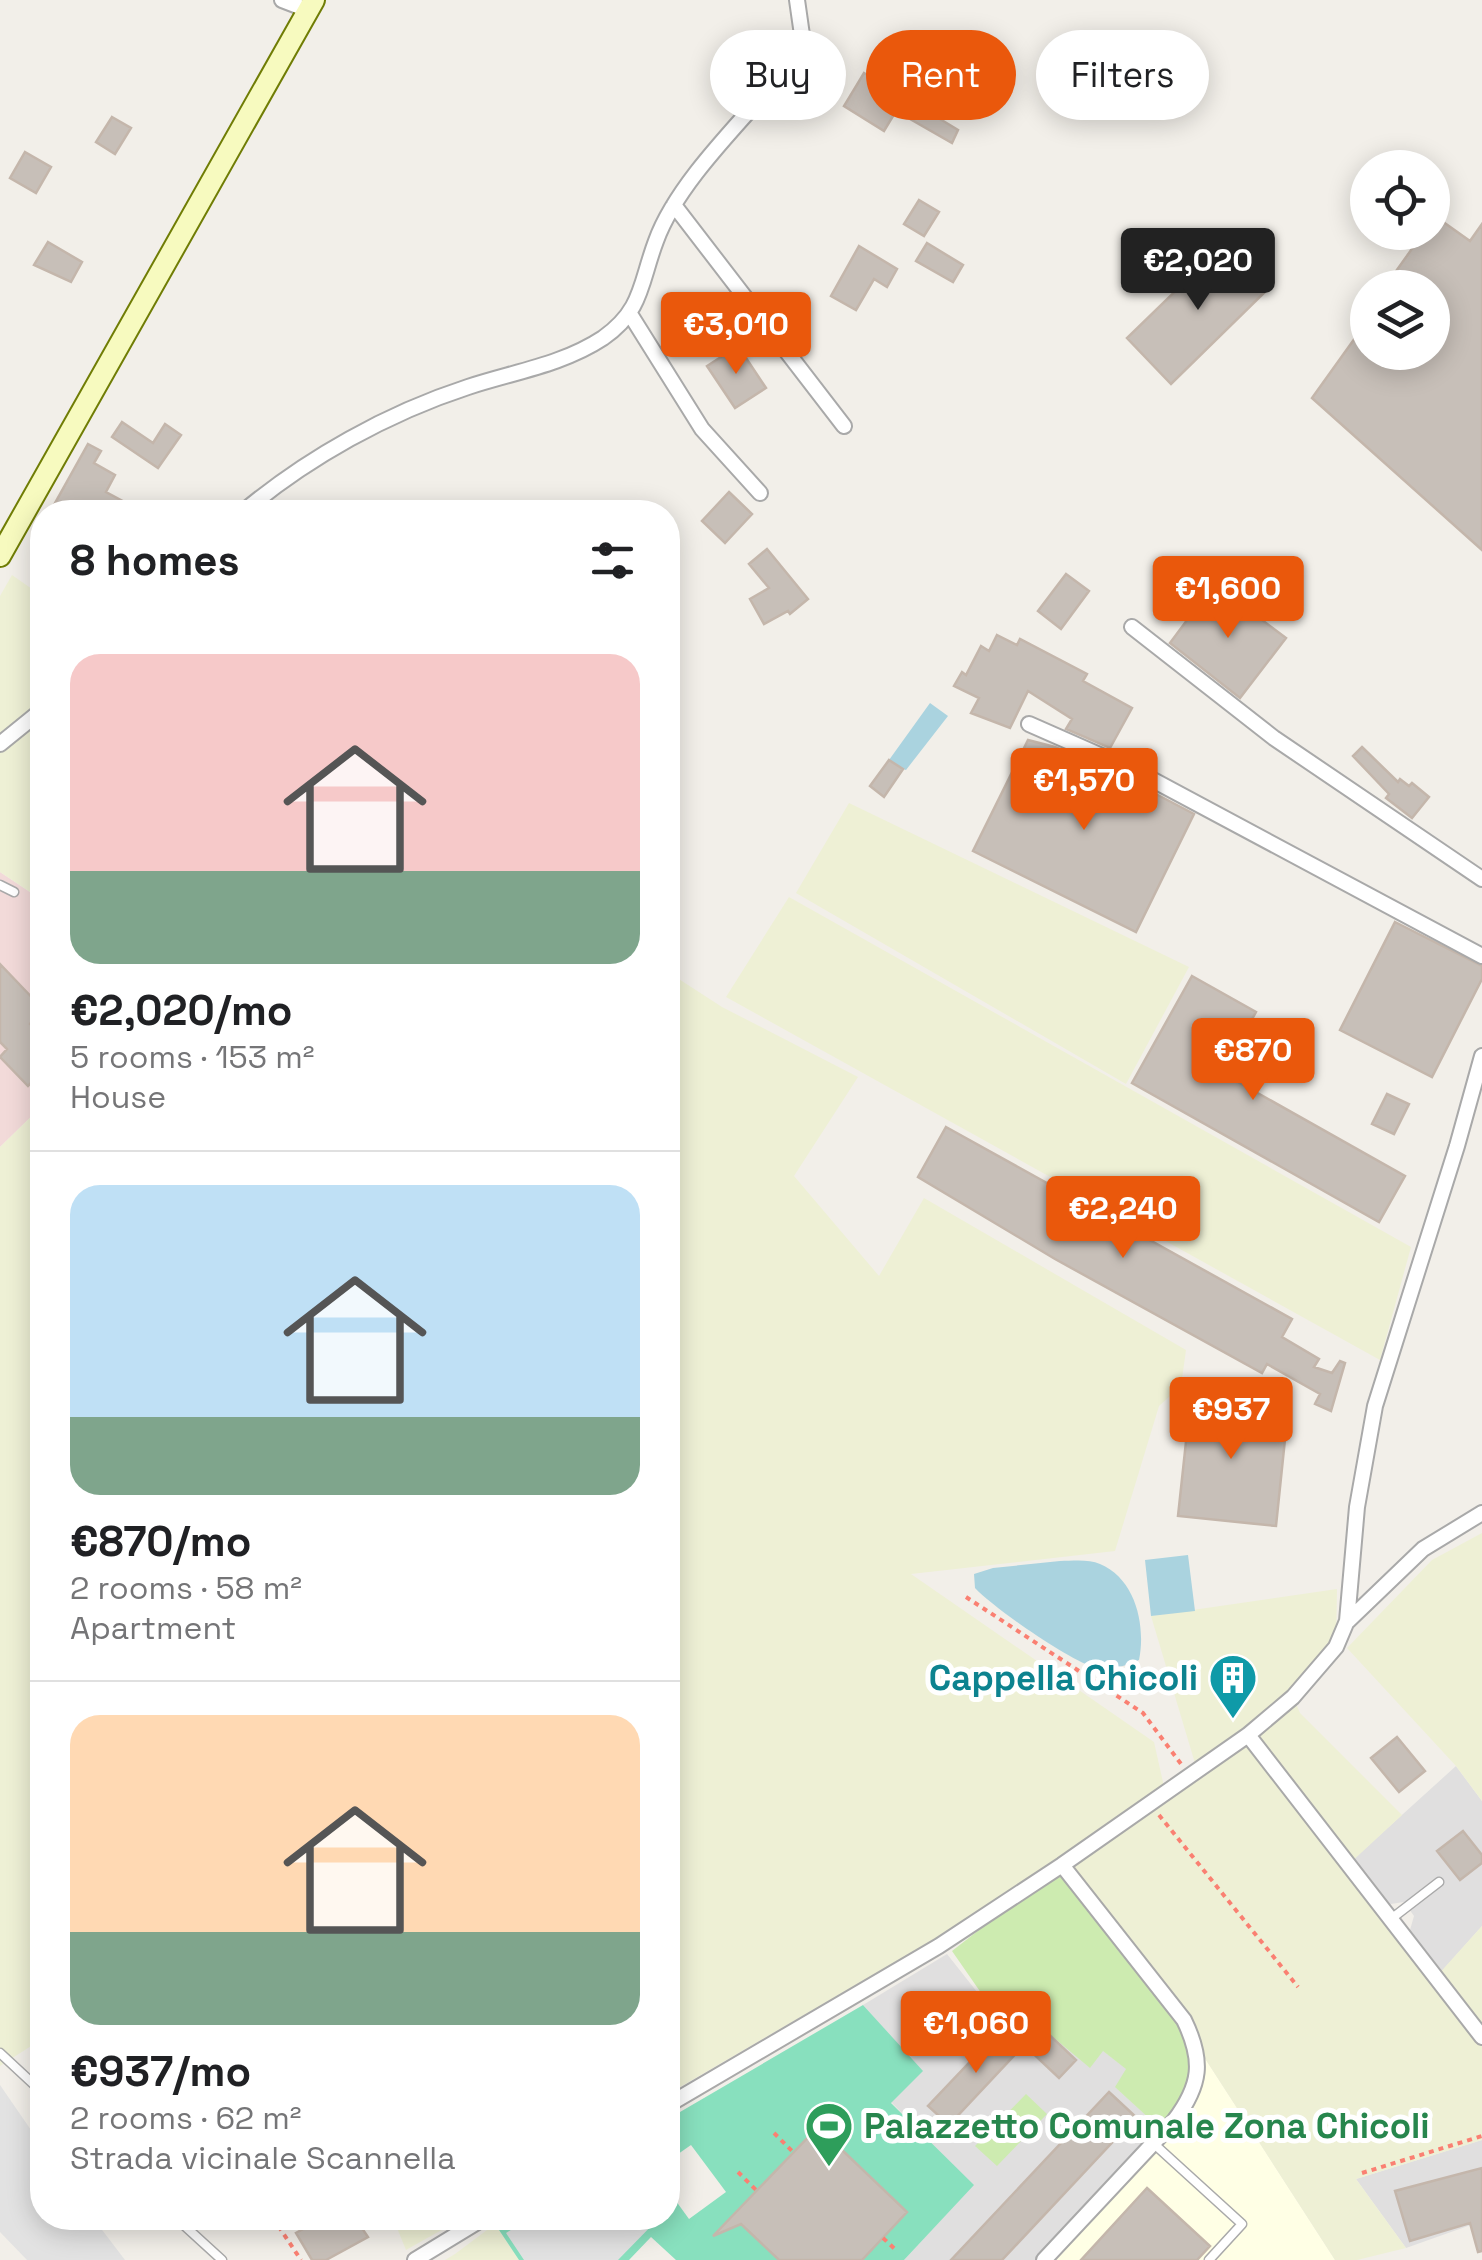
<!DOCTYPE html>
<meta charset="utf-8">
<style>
:root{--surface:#fff;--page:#f6f6f6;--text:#202124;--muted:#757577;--line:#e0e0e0;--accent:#ea580c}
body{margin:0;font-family:"Space Grotesk",sans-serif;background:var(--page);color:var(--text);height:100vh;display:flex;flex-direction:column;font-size:38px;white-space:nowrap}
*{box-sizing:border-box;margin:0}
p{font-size:32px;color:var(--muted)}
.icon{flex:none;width:55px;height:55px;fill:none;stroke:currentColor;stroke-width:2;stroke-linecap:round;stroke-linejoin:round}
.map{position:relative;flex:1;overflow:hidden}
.details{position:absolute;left:30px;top:500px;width:650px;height:1730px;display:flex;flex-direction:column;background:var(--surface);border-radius:40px;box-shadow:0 5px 25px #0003}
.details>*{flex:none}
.top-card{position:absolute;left:710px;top:30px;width:620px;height:90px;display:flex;gap:20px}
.buttons{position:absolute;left:1350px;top:150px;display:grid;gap:20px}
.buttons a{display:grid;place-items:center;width:100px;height:100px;border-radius:50%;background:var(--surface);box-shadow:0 5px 25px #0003;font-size:50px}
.price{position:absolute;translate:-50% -85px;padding:0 22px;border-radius:10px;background:var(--accent);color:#fff;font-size:32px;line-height:65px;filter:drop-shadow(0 2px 5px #0008)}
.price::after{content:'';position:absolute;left:50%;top:60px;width:30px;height:22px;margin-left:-15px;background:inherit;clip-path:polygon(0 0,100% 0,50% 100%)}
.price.active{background:#222;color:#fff}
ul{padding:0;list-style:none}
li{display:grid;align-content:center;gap:20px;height:530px;padding:0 40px}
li+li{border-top:2px solid var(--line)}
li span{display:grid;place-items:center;height:310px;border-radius:30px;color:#555}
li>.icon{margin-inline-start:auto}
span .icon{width:180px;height:180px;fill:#fffc;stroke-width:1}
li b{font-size:42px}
h2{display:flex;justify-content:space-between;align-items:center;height:120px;padding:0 40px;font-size:42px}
.pill{padding:0 35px;border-radius:45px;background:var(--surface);box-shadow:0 5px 25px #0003;font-size:35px;line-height:90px}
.pill.active{background:var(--accent);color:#fff}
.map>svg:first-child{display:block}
.residential{fill:#e0dfdf}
.commercial{fill:#f2dad9}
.education{fill:#ffffe5}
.farmland{fill:#eef0d5}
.grass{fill:#cdebb0}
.pitch{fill:#88e0be}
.parking{fill:#e2e2e2}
.water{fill:#aad3df}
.building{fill:#c7bfb8;stroke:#c4b6ab;stroke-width:2.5}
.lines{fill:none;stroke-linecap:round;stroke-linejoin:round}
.lane-casing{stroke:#a9a9a9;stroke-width:11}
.street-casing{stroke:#a9a9a9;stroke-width:18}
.secondary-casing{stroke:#707d05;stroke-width:24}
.path{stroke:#fa8072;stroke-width:4;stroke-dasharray:5 5;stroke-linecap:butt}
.lane{stroke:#fff;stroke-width:8}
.street{stroke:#fff;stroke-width:14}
.secondary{stroke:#f7fabf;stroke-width:20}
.labels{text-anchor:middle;stroke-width:10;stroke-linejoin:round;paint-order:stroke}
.culture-label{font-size:35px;font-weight:bold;fill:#0d838f;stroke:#fff;text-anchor:end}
.leisure-label{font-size:35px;font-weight:bold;fill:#27864d;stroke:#fff;text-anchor:start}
</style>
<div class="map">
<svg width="1482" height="2260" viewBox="0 0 1482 2260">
<rect width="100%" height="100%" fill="#f2efe9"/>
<path class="residential" d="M1456,1766L1482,1801V1926L1442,1971L1410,1930L1414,1916L1404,1902L1384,1905L1350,1862Z
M947,1954L1004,2026L1024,2044L1041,2027L1090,2067L1102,2050L1127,2069L1116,2087L1164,2132L1044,2260H904L973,2185L891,2102L886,2031L863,2005Z
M1482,2140V2221L1406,2248L1356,2179Z"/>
<path class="commercial" d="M0,872L42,900V1106L0,1147Z"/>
<path class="education" d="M1195,2043L1335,2260H1044L1174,2121Z"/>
<path class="farmland" d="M12,575L42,596V900L0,872V596Z
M849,803L1189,967L1126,1084L796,893Z
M789,897L1411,1247L1380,1360L726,997Z
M668,972L722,1007L858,1077L794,1176L879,1276L924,1198L1186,1350L1181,1386L1159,1406L1115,1551L911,1574L1154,1742L1165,1791L1197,1770L1151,1616L1337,1589L1336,1647L1293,1697L1300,1713L1402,1815L1348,1865L1436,1977L1482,1926V2140L1356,2179L1406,2248L1357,2260H1335L1195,2043L1062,1865L668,2094Z
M42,1106V2039L0,2066V1147Z
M1482,1533V1801L1456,1766L1347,1648L1432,1560Z
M393,2218H463L406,2250Z
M495,2224L519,2260H445L455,2254Z"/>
<path class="grass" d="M1062,1865L1184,2020L1198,2072L1164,2132L1115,2087L1126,2069L1103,2051L1090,2068L1041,2027L1024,2045L1004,2026L952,1951Z
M1026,2094L1047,2114L997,2166L975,2146Z"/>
<path class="pitch" d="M863,2005L923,2071L891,2103L974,2185L904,2260H676L651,2237L629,2260H519L495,2224L505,2218H668V2190L689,2219L726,2192L691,2145L668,2161V2119Z"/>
<path class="parking" d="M0,2085L42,2146V2218H93L125,2260H27L0,2232Z
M530,2218H659L618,2260H524L506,2233Z"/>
<path class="water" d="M930,703L948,716L906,770L903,769L889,760Z
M1188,1555L1195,1611L1151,1616L1145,1560Z
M1060,1561C1073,1561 1089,1559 1100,1564C1136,1579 1146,1626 1139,1660C1126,1666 1108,1671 1093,1667C1066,1658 995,1609 975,1588L974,1574L993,1568Z"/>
<path class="building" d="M864,73L958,130L952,143L896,111L884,131L844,106Z
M112,117L131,128L115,154L96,142Z
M25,152L51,167L36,193L10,178Z
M919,200L939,212L924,236L904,224Z
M1432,214L1470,241L1482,224V550L1312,398L1368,320V352H1432V288H1384L1424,232H1432Z
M48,242L82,262L71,282L34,265Z
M927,243L963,265L953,282L916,261Z
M1225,243L1269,288L1171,384L1127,338Z
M859,246L897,269L887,287L874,279L856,310L831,296Z
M738,346L766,388L735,408L707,366Z
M122,422L153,443L165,424L181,435L158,468L112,437Z
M88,444L101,451L94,463L115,475L106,492L143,512H50Z
M729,492L752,514L725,543L702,521Z
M767,549L808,599L790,614L788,611L764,624L750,599L769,588L749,564Z
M1066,574L1089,591L1061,629L1038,611Z
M1214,584L1286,638L1240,698L1170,643Z
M997,635L1017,645L1020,639L1087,674L1083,681L1132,708L1110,748L1066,729L1072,719L1028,691L1010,728L971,713L979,698L954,686L962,672L966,675L981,646L989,651Z
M1028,740L1055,747L1133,782L1194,814L1136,932L973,851Z
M1362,747L1398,782L1400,779L1409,786L1412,783L1429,797L1412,818L1386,798L1389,794L1353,756Z
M889,760L903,769L884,797L870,786Z
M1395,922L1482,966V979L1432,1077L1340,1030Z
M0,964L42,1008L30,1024L42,1037V1072L28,1086L0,1057L7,1049L0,1042Z
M1192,976L1256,1012L1222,1073L1405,1176L1379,1222L1132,1083Z
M1387,1094L1409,1104L1394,1134L1372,1124Z
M946,1127L1292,1319L1282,1337L1319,1359L1314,1367L1332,1373L1340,1361L1345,1363L1331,1411L1315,1404L1320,1394L1267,1364L1262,1373L1055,1259L918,1177Z
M1192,1386L1230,1389L1227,1414L1287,1420L1276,1526L1178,1516Z
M1397,1737L1425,1771L1399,1792L1371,1758Z
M1463,1831L1482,1855V1863L1460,1880L1437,1851Z
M1004,2026L1024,2045L949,2125L928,2106Z
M1041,2027L1076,2060L1059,2078L1024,2045Z
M1109,2092L1136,2117L1002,2260H951Z
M818,2127L907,2212L862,2260H779L741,2224L713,2236Z
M1482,2168V2251L1478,2252L1470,2223L1410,2241L1395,2191Z
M1147,2188L1210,2246L1197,2260H1081Z
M323,2218H355L368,2237L326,2260H312L296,2233Z"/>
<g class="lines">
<g class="lane-casing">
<path id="lane" d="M0,885L14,892
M1391,1919L1439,1882
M0,2053L42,2092
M1153,2143L1242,2224L1209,2260
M176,2218L222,2260"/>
</g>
<g class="street-casing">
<path id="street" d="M282,0L308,10
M674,205L844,426
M630,314L702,429L760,493
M243,512C307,458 388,413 468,387C513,372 562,365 603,338C643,310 640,283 656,241C679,177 755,109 798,55L803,42L797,0
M1132,627L1274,738L1482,879
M1029,724L1138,772L1482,956
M0,744L42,710
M1348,1621L1423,1549L1482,1513
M1248,1735L1482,2037
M668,2105L939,1946L1062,1865L1248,1735L1293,1697L1336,1647L1347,1621L1357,1507L1375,1406L1457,1146L1482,1056
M415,2260L484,2218
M1044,2260L1174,2121C1201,2085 1204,2061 1184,2020L1062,1865"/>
</g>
<g class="secondary-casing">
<path id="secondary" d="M0,556L314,0"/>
</g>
<path class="path" d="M668,1049L672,1050
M966,1597L1143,1713L1181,1764
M1159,1815L1298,1987
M774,2133L793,2152
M738,2172L756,2190
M1362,2173L1482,2136
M273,2218L301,2260
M883,2238L896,2250"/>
<use href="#lane" class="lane"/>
<use href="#street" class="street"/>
<use href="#secondary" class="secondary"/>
</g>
<defs>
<g id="building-pin" transform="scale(2.5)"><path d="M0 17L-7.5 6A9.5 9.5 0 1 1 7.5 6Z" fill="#0f9aa8" stroke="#fff"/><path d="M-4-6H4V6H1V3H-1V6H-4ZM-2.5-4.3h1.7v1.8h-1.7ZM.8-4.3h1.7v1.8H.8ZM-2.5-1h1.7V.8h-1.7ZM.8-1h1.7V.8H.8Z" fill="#fff"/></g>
<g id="stadium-pin" transform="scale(2.5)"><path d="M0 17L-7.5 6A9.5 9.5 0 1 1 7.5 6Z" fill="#2e9e5b" stroke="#fff"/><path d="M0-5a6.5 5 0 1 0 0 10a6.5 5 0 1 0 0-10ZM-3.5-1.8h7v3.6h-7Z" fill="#fff"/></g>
</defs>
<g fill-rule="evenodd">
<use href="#building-pin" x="1233" y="1678"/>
<use href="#stadium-pin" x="829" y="2126"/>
</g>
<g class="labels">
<g class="culture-label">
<text x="1198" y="1690">Cappella Chicoli</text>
</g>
<g class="leisure-label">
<text x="864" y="2138">Palazzetto Comunale Zona Chicoli</text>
</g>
</g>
</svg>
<div class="buttons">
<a><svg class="icon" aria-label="locate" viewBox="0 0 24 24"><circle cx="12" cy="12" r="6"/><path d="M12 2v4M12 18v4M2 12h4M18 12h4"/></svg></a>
<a><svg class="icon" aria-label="layers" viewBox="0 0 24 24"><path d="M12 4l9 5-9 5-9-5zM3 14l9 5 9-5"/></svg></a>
</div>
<b class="price active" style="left:1198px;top:313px">€2,020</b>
<b class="price" style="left:736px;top:377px">€3,010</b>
<b class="price" style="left:1228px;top:641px">€1,600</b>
<b class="price" style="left:1084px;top:833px">€1,570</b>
<b class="price" style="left:1253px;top:1103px">€870</b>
<b class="price" style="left:1123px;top:1261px">€2,240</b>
<b class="price" style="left:1231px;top:1462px">€937</b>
<b class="price" style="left:976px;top:2076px">€1,060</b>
<div class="top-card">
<a class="pill">Buy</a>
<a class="pill active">Rent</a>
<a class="pill">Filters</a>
</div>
<section class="details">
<h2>8 homes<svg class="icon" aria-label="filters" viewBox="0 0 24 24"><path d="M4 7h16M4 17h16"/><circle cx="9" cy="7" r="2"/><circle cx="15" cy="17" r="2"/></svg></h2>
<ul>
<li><span style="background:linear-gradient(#f6c9c9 70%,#7fa58c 0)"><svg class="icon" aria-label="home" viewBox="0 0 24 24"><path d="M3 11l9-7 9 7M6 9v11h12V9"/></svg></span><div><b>€2,020/mo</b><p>5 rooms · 153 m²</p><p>House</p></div></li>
<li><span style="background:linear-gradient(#bfe0f5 75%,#7fa58c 0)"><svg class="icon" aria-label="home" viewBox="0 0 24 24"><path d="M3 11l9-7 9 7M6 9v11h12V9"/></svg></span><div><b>€870/mo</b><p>2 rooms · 58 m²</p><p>Apartment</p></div></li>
<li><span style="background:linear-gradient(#ffd9b3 70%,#7fa58c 0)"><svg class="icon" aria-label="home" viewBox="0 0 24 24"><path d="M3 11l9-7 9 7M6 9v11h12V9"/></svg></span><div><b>€937/mo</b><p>2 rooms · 62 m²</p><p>Strada vicinale Scannella</p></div></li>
</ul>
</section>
</div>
